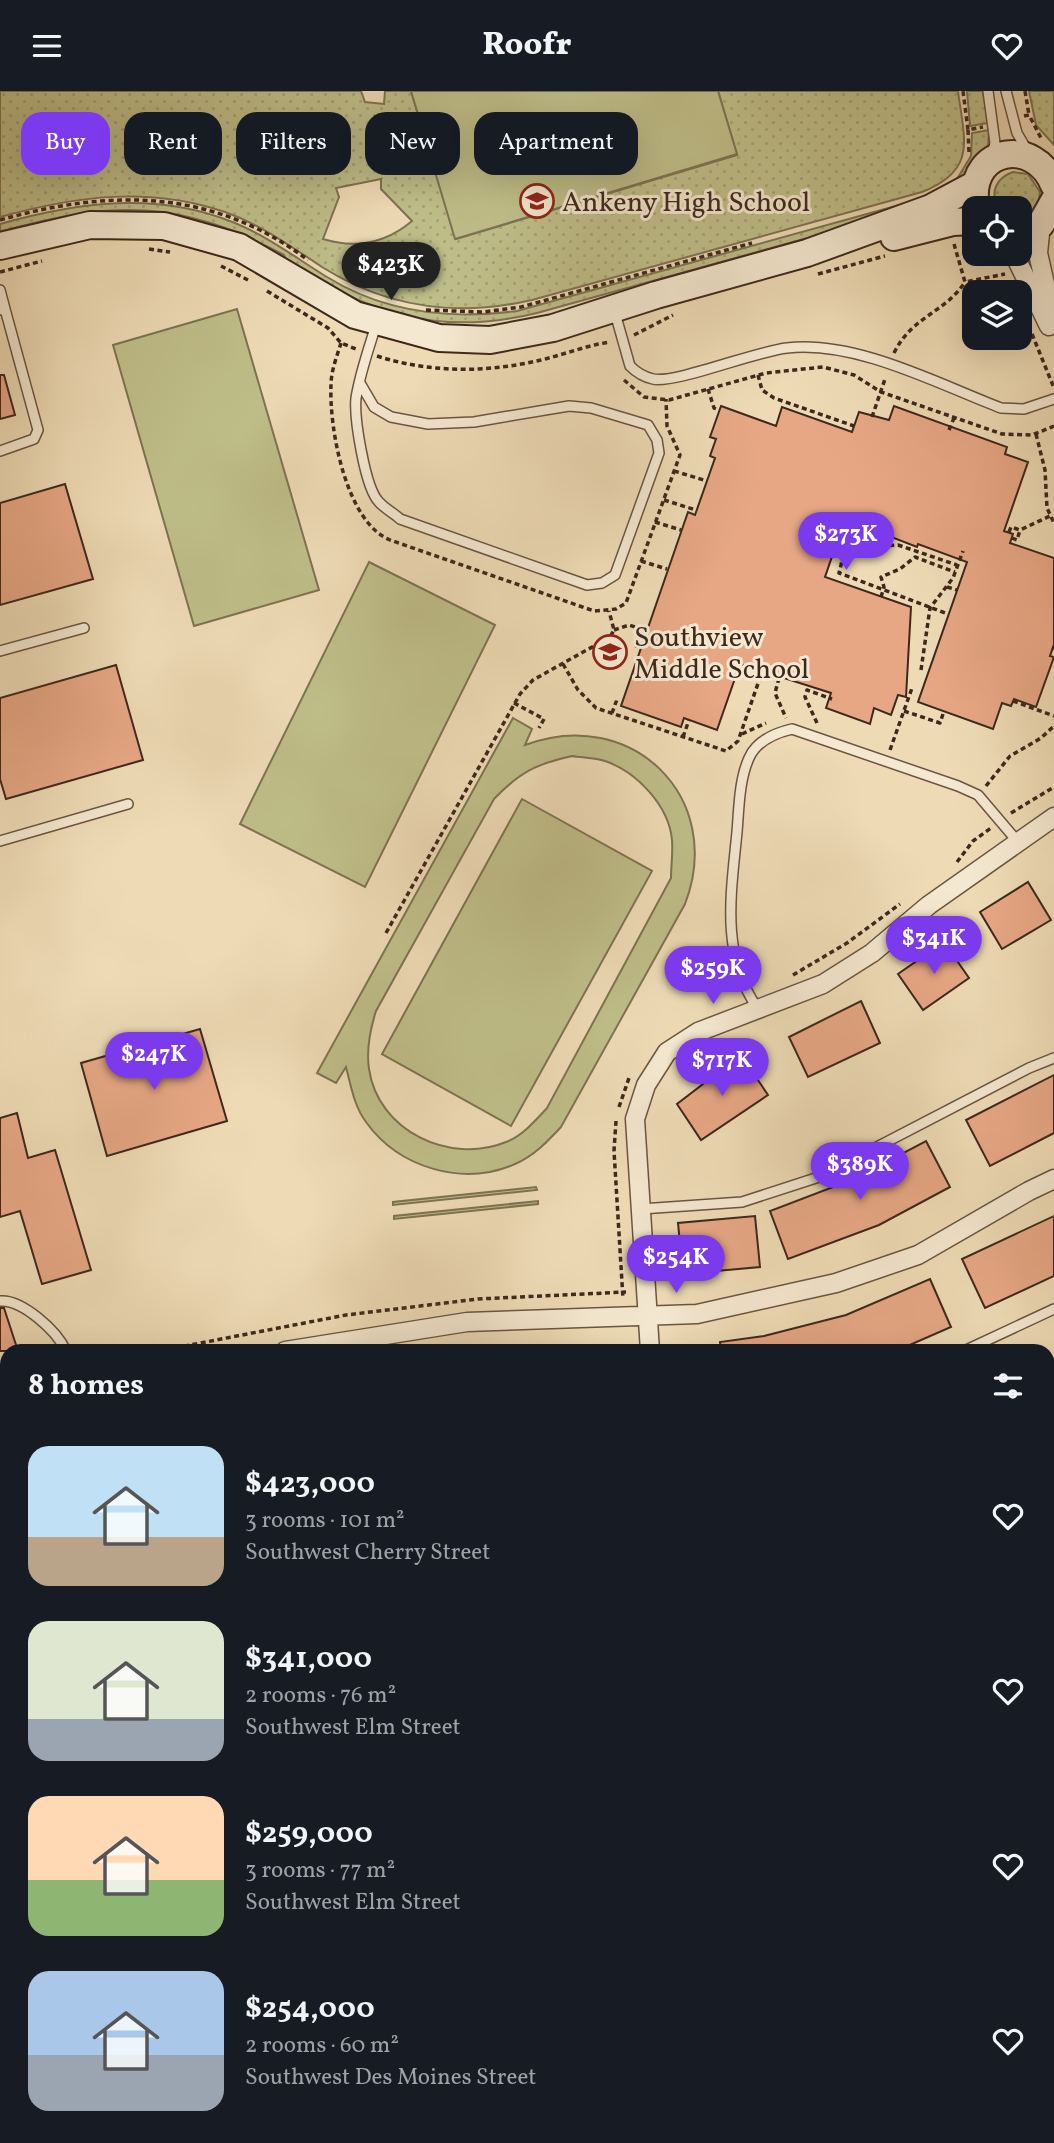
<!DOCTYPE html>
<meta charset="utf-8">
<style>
:root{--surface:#171b24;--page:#20242c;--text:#f1f3f6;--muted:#9ea1a6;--accent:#7c3aed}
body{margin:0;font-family:Vollkorn,serif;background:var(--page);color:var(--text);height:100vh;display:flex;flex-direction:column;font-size:26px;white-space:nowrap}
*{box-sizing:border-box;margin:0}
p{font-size:23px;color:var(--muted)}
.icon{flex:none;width:38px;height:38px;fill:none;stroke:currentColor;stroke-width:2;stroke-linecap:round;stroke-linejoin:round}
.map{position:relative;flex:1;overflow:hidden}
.sheet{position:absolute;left:0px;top:1253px;width:1055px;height:800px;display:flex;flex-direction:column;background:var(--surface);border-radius:21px 21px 0 0;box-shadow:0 7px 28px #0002}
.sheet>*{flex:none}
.top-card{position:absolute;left:21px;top:21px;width:700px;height:63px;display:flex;gap:14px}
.buttons{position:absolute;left:962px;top:105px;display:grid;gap:14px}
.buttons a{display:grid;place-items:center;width:70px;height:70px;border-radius:14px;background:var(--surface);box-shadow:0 7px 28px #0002;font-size:35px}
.price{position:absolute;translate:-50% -60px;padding:0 16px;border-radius:24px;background:var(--accent);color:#fff;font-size:23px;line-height:46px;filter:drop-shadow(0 2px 4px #0008)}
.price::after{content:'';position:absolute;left:50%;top:42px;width:21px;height:16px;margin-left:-10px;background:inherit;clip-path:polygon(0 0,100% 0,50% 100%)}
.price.selected{background:#222;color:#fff}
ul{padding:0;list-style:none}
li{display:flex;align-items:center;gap:21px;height:175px;padding:0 28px}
li span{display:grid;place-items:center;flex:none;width:196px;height:140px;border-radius:21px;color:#555}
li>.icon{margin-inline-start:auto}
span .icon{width:84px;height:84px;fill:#fffc;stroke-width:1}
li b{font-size:30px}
h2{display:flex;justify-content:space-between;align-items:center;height:84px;padding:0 28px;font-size:30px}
.tag{padding:0 24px;border-radius:21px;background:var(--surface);box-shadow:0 7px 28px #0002;font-size:24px;line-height:63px}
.tag.selected{background:var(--accent);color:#fff}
header{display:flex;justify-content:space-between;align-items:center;height:91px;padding:0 28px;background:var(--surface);font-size:32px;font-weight:800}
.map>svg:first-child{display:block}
.grass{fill:url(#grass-dots);stroke:#7e7352;stroke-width:2;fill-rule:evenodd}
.garden{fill:#bfbe89;stroke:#7e7352;stroke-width:2;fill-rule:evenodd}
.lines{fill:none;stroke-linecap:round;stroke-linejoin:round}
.stream{stroke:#758074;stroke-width:5}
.building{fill:#e7a785;stroke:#3e281c;stroke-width:2}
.lane-casing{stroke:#6a5542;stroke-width:12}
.street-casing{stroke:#6a5542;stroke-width:21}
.secondary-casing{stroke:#3e281c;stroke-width:30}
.path{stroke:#3e281c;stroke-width:3.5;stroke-dasharray:5 3.5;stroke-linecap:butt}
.lane{stroke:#f4e8d0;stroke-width:9}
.street{stroke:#f4e8d0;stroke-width:18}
.secondary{stroke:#f4e8d0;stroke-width:26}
.labels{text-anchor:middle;stroke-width:6;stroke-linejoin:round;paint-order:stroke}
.poi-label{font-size:28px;fill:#3e281c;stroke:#f4e8d0;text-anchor:start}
</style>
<header><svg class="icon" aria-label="menu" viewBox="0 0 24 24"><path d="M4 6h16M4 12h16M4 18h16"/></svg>Roofr<svg class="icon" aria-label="heart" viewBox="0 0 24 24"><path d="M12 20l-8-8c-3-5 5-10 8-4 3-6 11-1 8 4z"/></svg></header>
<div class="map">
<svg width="1054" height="2052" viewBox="0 0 1054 2052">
<defs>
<pattern id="grass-dots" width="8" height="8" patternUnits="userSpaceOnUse" patternTransform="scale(1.75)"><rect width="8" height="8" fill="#bfbe89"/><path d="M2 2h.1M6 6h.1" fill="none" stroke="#a5a376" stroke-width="1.8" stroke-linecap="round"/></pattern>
</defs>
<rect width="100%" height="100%" fill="#eedbb6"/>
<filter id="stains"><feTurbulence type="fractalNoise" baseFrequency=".00286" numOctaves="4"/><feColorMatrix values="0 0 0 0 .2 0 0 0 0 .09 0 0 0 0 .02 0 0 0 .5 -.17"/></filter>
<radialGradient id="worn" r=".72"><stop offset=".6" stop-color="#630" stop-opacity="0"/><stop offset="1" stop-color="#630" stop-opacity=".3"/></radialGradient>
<path class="grass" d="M0,0H361L365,11L384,13L385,0H411L456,148L737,64L718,0H958C964,48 978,79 922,101L532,209C458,226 387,217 322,176C290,155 262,134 225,121C149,95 76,105 0,126ZM381,88V98L412,130C386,152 356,158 323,148L339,106L336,97Z
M967,0H983L988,32L970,35Z
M1029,0H1054V54L1036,34Z
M989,39L988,57L964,91L957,88L971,65L972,42Z
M1013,81L1028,83L1040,101C1039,114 1033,123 1020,126V117H998C990,101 996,87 1013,81Z
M921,108L923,115L537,222C438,246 371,223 287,171L284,164C180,108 112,109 0,141V133C78,111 157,100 235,132C269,146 296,167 327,186C385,222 450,229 517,220Z"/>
<path class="garden" d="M411,0H718L737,63L455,148Z
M237,218L319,499L194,535L113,254Z
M369,471L495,534L365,796L240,733Z
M513,627L532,638L525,654C631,614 726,706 685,813L561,1036C548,1050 534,1065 515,1073C463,1096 399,1077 366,1031C354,1015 351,995 346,976L336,992L317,982ZM572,665C582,667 595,666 605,670C637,681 669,715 672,749C673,762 671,775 671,787L547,1017C535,1030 522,1045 506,1051C450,1074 378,1040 369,978C366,958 370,939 376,920L494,708C520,681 536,673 572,665Z
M522,708L652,780L511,1035L382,963Z
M536,1096L537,1099L393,1114V1111Z
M538,1110V1113L394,1128V1125Z"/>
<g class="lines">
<path class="stream" d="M1048,1280L1054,1277"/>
</g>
<path class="building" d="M0,284H4L15,324L0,328Z
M721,315L776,335L782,316L852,341L859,321L889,329L894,315L1007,356L1005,363L1028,371L1004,440L1013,443L1010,452L1054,467V553L1050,565L1054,566L1036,616L1014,608L1011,615L1002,612L993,638L918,611L967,471L918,453L917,456L845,428L825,486L911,516L906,606L898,604L891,624L874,617L870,633L826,617L831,602L740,573L717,639L684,627L681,636L621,615L688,421L695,424L715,367L710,365L716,348L710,346Z
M65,393L93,488L0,514V412Z
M116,574L143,669L6,708L0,688V607Z
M1028,791L1051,829L1002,858L980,821Z
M944,851L969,887L923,919L898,883Z
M861,910L880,952L808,986L789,946Z
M200,938L227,1030L107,1065L81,972Z
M741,964L768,1004L701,1049L677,1013Z
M1054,984V1042L990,1075L966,1029Z
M17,1022L28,1067L55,1059L91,1179L42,1193L20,1120L0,1126V1027Z
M926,1050L950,1096L879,1134L788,1168L770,1120L854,1088Z
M755,1125L760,1176L683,1183L678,1132Z
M1054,1125V1185L985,1217L962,1168Z
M930,1188L951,1236L896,1260H721L720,1251L764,1245L846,1224Z
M0,1217H4L18,1260H0Z"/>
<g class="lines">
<g class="lane-casing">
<path id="lane" d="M988,0L995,52L992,64
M1006,0L1017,42L1027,59
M0,199L5,218L2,219
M615,222L630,275C636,281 644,286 653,288C675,293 756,260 787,257C856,249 938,293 1001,317L1024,318L1054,308
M360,292L374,316L391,326L428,333L474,331L569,315L591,317L648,334L657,349L659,362L615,484L602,492L587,494L400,428C394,422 385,418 379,411C365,397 354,327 356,307C360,282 369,257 376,234
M0,360L34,348L38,339L5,218
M0,560L84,537
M0,750L128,713
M758,918C720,864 731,803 737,741C739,718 739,689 749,667C757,649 775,642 792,638L958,695L978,704L1018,751
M641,1118L742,1111L819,1086L1029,977L1054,967
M0,1210C22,1208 57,1240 66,1260
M964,1260L1054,1218
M0,1526L7,1549"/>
</g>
<g class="street-casing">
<path id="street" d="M1041,133L1038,162L1054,233
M1014,163L1049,235
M285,1260L467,1231L697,1223L836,1192L918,1164L1029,1100L1054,1088
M650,1260L635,1028L646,994L667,961L698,941L823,893L872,862L929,814L1054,726
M0,1328L7,1326
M1048,1371L1054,1369
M713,2046L715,2052
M1032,2046L1054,2050
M834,2052L862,2046"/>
</g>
<g class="secondary-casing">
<path id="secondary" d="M975,109C971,56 1035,46 1054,94
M1020,143L1041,133L1054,110
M894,146L953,131L975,130
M0,155L90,134L164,135L239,156L355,224L439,247L490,249L553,237L656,204L807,162L931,117L976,93
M0,1698L7,1723
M99,2046L101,2052"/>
</g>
<path class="path" d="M963,0L968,39
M1025,0L1029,24
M1024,25L1029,24L1042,49
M969,61L968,39L983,36
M0,129C110,98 212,97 308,169
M954,153L965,191L1005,183
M149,158L170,161
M221,175L248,189
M0,181L42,170
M818,183L885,165
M267,200L328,237L341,252L356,258
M426,219L483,221L521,216L752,152
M1032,243L1054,297
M634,244L673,224
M341,252C337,265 331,280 331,294C329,338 346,431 390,449L594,520L616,518L626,512L680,364L667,335L666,308
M894,262C912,225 945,222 965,191
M377,265C427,281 480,282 532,271C558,266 583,255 610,251
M758,284L762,299L774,307L854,335
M624,289L644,306L669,309L766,282L823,276L854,284L881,301L1002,343L1032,344L1054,335
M708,298L714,317L720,319
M872,326L885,288
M949,339L954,327
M1036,343L1045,379L1047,417L1054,432
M674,380L707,390
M664,409L696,419
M854,422L839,482L948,523
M655,431L681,439
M1009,441L1011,436L1020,439L1050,425
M849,443L880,455L898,454L957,474
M1012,447L1017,449L1020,439
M641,470L667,478
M947,496L957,499
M881,506L884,496L881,486L900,478L915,466L955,481
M614,539L629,534L641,538L636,555L641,557
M1052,557L1054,558
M563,573L578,599L596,617L726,660L738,650L762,581
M921,579L930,517L953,487L963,460
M779,587L775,602L786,627
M1013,610L1054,625
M514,612L544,628L539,637
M904,620L940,632L944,620
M612,622L616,611L621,613
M817,632L805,606L807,599L832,608
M742,643L766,632
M683,646L689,629
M890,659L912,597
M986,695L1010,665L1041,647L1054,635
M1011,722L1054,696
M957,771L973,750L991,737
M386,842L520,603L533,589L610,546L614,539L609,520
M793,884L847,852L900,813
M619,1016L629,987
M616,1030L614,1060L623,1208
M159,1260L346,1224L478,1208L626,1201
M0,1290L7,1288"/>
<use href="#lane" class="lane"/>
<use href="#street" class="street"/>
<use href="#secondary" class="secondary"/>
</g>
<defs>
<g id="school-ring" transform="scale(1.75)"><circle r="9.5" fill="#f4e8d0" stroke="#8f2418" stroke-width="1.5"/><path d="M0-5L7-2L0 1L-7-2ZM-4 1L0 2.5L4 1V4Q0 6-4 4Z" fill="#8f2418"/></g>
</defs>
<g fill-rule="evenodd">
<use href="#school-ring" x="537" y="110"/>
<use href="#school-ring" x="610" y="561"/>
</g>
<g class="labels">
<g class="poi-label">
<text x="562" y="120">Ankeny High School</text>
<text x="634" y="555">Southview<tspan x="634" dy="32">Middle School</tspan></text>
</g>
</g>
<rect width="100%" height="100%" filter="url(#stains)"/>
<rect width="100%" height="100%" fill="url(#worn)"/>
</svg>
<div class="buttons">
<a><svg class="icon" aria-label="locate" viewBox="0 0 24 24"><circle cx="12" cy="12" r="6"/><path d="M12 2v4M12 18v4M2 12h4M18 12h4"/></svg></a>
<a><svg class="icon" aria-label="layers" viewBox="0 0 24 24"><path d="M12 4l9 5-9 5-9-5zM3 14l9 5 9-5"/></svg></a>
</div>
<b class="price selected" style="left:391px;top:211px">$423K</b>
<b class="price" style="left:846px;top:481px">$273K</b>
<b class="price" style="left:934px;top:885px">$341K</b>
<b class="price" style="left:713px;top:915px">$259K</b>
<b class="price" style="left:154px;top:1001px">$247K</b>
<b class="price" style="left:722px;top:1007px">$717K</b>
<b class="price" style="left:860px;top:1111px">$389K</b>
<b class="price" style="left:676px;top:1204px">$254K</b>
<div class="top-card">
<a class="tag selected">Buy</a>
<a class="tag">Rent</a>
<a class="tag">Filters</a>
<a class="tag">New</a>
<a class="tag">Apartment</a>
</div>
<section class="sheet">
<h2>8 homes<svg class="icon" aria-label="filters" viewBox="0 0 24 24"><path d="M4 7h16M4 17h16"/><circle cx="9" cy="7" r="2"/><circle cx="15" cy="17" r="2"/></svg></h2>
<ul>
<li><span style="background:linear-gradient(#bfe0f5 65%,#b9a48a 0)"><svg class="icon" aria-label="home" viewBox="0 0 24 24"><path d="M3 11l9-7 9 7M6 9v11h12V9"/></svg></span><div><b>$423,000</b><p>3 rooms · 101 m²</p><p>Southwest Cherry Street</p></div><svg class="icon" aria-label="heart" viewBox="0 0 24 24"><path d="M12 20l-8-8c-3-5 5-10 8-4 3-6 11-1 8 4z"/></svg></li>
<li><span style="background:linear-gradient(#dfe7d0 70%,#9aa5b1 0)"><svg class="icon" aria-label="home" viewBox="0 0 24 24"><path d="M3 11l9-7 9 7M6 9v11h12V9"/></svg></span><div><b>$341,000</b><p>2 rooms · 76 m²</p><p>Southwest Elm Street</p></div><svg class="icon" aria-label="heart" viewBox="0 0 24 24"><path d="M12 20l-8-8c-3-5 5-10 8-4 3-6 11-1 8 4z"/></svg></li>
<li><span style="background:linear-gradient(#ffd9b3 60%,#8fb573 0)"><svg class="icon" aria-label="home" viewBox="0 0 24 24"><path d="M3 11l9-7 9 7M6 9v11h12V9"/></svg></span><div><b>$259,000</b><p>3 rooms · 77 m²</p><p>Southwest Elm Street</p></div><svg class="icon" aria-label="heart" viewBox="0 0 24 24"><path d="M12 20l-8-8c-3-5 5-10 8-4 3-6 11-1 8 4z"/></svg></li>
<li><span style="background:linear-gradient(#a9c7e8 60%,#9aa5b1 0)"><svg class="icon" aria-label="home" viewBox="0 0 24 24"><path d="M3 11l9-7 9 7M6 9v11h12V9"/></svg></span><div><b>$254,000</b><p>2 rooms · 60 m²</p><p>Southwest Des Moines Street</p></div><svg class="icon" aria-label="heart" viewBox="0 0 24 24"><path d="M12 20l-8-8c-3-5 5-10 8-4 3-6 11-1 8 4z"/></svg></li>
</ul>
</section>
</div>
